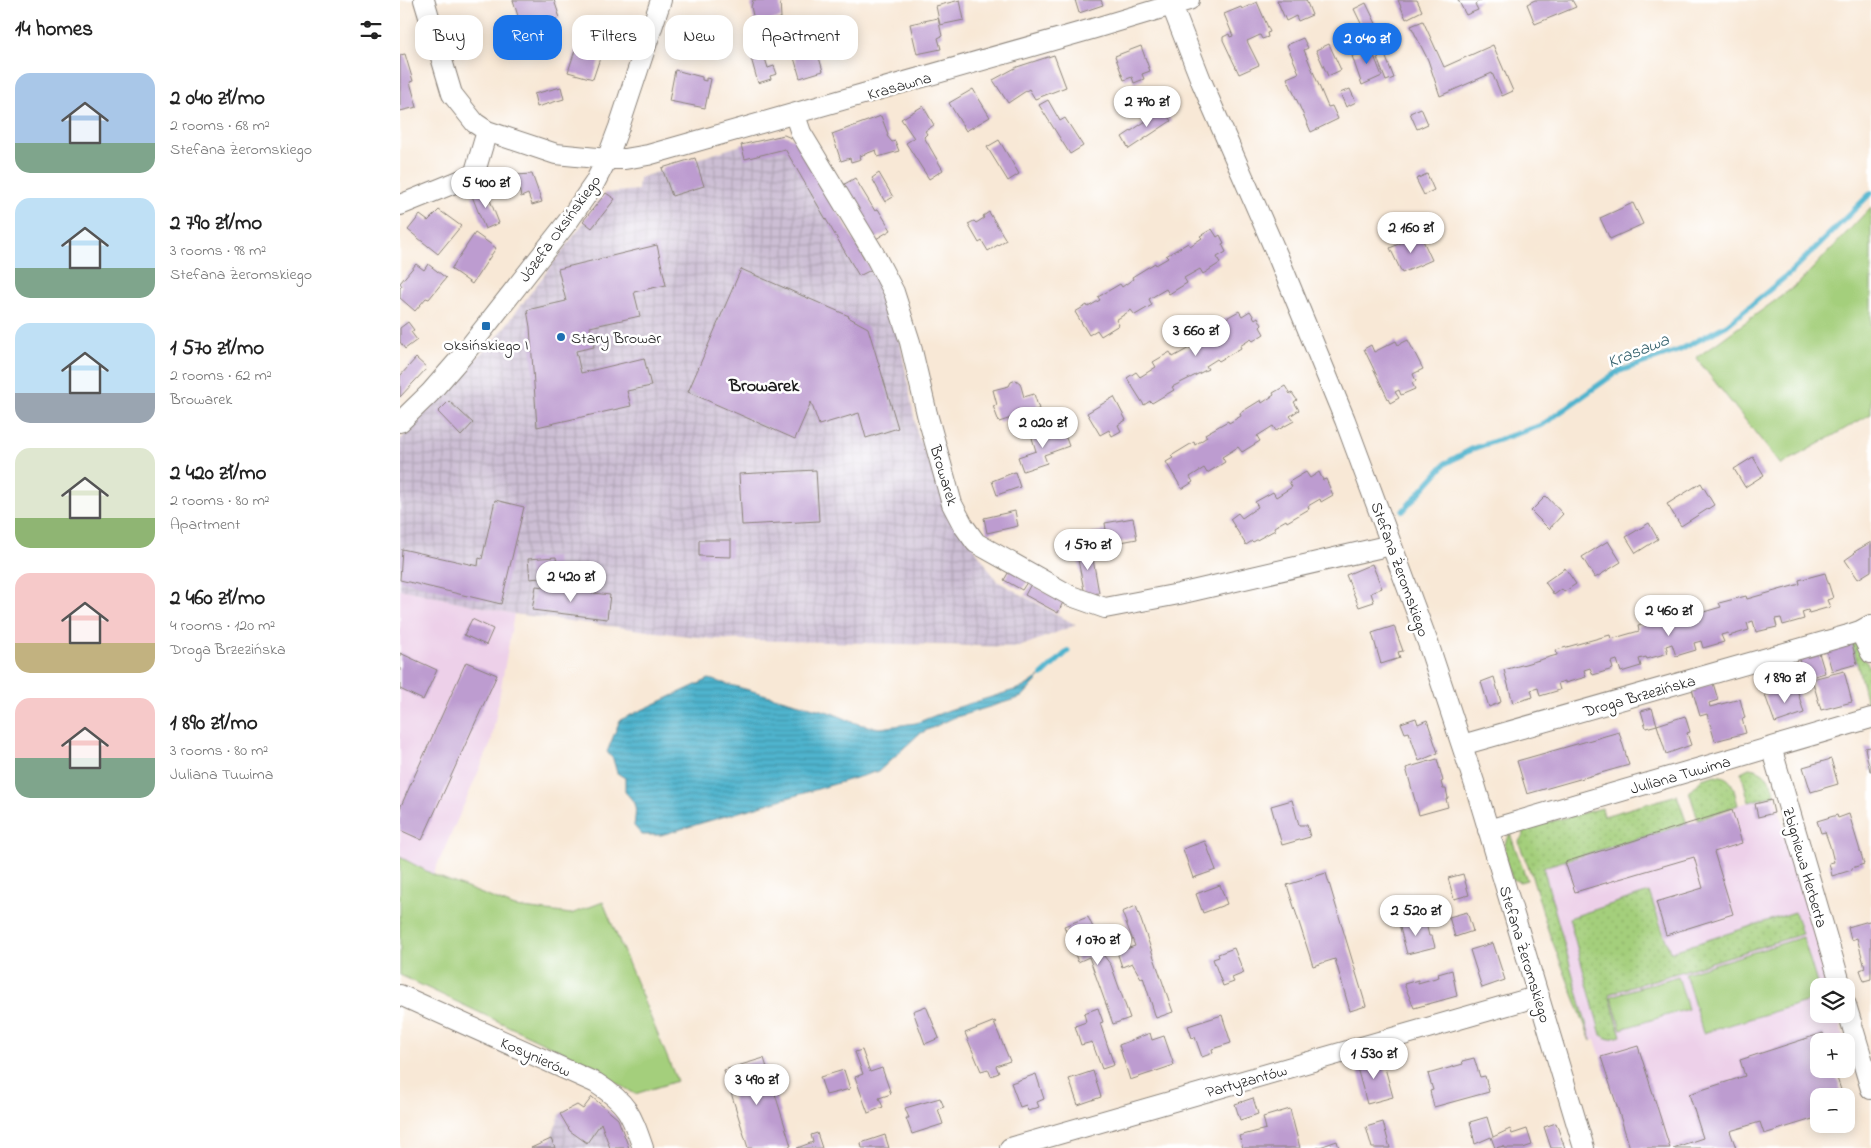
<!DOCTYPE html>
<meta charset="utf-8">
<style>
:root{--surface:#fff;--page:#f2f2f2;--text:#222;--muted:#767676;--accent:#1a73e8}
body{margin:0;font-family:"Indie Flower",sans-serif;background:var(--page);color:var(--text);height:100vh;display:flex;flex-direction:column;font-size:19px;white-space:nowrap}
*{box-sizing:border-box;margin:0}
p{font-size:16px;color:var(--muted)}
.icon{flex:none;width:28px;height:28px;fill:none;stroke:currentColor;stroke-width:2;stroke-linecap:round;stroke-linejoin:round}
.map{position:relative;flex:1;overflow:hidden}
.drawer{display:flex;flex-direction:column;background:var(--surface);width:400px}
.drawer>*{flex:none}
.hud{position:absolute;left:15px;top:15px;width:475px;height:45px;display:flex;gap:10px}
.fabs{position:absolute;left:1410px;top:978px;display:grid;gap:10px}
.fabs a{display:grid;place-items:center;width:45px;height:45px;border-radius:10px;background:var(--surface);box-shadow:0 2px 12px #0003;font-size:25px}
.price{position:absolute;translate:-50% -42px;padding:0 11px;border-radius:18px;background:#fff;color:#222;font-size:16px;line-height:32px;filter:drop-shadow(0 1px 2px #0008)}
.price::after{content:'';position:absolute;left:50%;top:30px;width:15px;height:11px;margin-left:-8px;background:inherit;clip-path:polygon(0 0,100% 0,50% 100%)}
.price.active{background:var(--accent);color:#fff}
ul{padding:0;list-style:none}
li{display:flex;align-items:center;gap:15px;height:125px;padding:0 15px}
li span{display:grid;place-items:center;flex:none;width:140px;height:100px;border-radius:15px;color:#555}
li>.icon{margin-inline-start:auto}
span .icon{width:60px;height:60px;fill:#fffc;stroke-width:1}
li b{font-size:21px}
h2{display:flex;justify-content:space-between;align-items:center;height:60px;padding:0 15px;font-size:21px}
.pill{padding:0 18px;border-radius:15px;background:var(--surface);box-shadow:0 2px 12px #0003;font-size:18px;line-height:45px}
.pill.active{background:var(--accent);color:#fff}
main{display:flex;flex:1;min-height:0}
.map>svg:first-child{display:block}
.built{fill:#edd0e9}
.industrial{fill:url(#industrial-grid)}
.grass{fill:url(#grass-dots);stroke:#60764c}
.garden{fill:#a4cf7b;stroke:#60764c}
.water{fill:url(#water-rules);stroke:#366875}
.lines{fill:none;stroke-linecap:round;stroke-linejoin:round}
.stream{stroke:#4fb4ce;stroke-width:5.5}
.building{fill:#bd9cd0}
.minor-casing{stroke:#8a8279;stroke-width:22}
.minor{stroke:#fff;stroke-width:20}
.poi-dot{fill:#1f6fb2;stroke:#fff;stroke-width:2}
.labels{text-anchor:middle;stroke-width:5;stroke-linejoin:round;paint-order:stroke}
.street-label{font-size:16px;fill:#1c1c1c;stroke:#fff}
.poi-label{font-size:16px;fill:#1c1c1c;stroke:#fff;text-anchor:start}
.water-label{font-size:18px;font-style:italic;fill:#33606c;stroke:#fff}
.neighbourhood-label{font-size:18px;font-weight:bold;fill:#1c1c1c;stroke:#fff}
</style>
<main>
<section class="drawer">
<h2>14 homes<svg class="icon" aria-label="filters" viewBox="0 0 24 24"><path d="M4 7h16M4 17h16"/><circle cx="9" cy="7" r="2"/><circle cx="15" cy="17" r="2"/></svg></h2>
<ul>
<li><span style="background:linear-gradient(#a9c7e8 70%,#7fa58c 0)"><svg class="icon" aria-label="home" viewBox="0 0 24 24"><path d="M3 11l9-7 9 7M6 9v11h12V9"/></svg></span><div><b>2 040 zł/mo</b><p>2 rooms · 68 m²</p><p>Stefana Żeromskiego</p></div></li>
<li><span style="background:linear-gradient(#bfe0f5 70%,#7fa58c 0)"><svg class="icon" aria-label="home" viewBox="0 0 24 24"><path d="M3 11l9-7 9 7M6 9v11h12V9"/></svg></span><div><b>2 790 zł/mo</b><p>3 rooms · 98 m²</p><p>Stefana Żeromskiego</p></div></li>
<li><span style="background:linear-gradient(#bfe0f5 70%,#9aa5b1 0)"><svg class="icon" aria-label="home" viewBox="0 0 24 24"><path d="M3 11l9-7 9 7M6 9v11h12V9"/></svg></span><div><b>1 570 zł/mo</b><p>2 rooms · 62 m²</p><p>Browarek</p></div></li>
<li><span style="background:linear-gradient(#dfe7d0 70%,#8fb573 0)"><svg class="icon" aria-label="home" viewBox="0 0 24 24"><path d="M3 11l9-7 9 7M6 9v11h12V9"/></svg></span><div><b>2 420 zł/mo</b><p>2 rooms · 80 m²</p><p>Apartment</p></div></li>
<li><span style="background:linear-gradient(#f6c9c9 70%,#c2b280 0)"><svg class="icon" aria-label="home" viewBox="0 0 24 24"><path d="M3 11l9-7 9 7M6 9v11h12V9"/></svg></span><div><b>2 460 zł/mo</b><p>4 rooms · 120 m²</p><p>Droga Brzezińska</p></div></li>
<li><span style="background:linear-gradient(#f6c9c9 60%,#7fa58c 0)"><svg class="icon" aria-label="home" viewBox="0 0 24 24"><path d="M3 11l9-7 9 7M6 9v11h12V9"/></svg></span><div><b>1 890 zł/mo</b><p>3 rooms · 80 m²</p><p>Juliana Tuwima</p></div></li>
</ul>
</section>
<div class="map">
<svg width="1471" height="1148" viewBox="0 0 1471 1148">
<defs>
<pattern id="industrial-grid" width="8" height="8" patternUnits="userSpaceOnUse" patternTransform="scale(1.25)"><rect width="8" height="8" fill="#ccbed4"/><path d="M0 4h8M4 0v8" fill="none" stroke="#afa3b5"/></pattern>
<pattern id="grass-dots" width="8" height="8" patternUnits="userSpaceOnUse" patternTransform="scale(1.25)"><rect width="8" height="8" fill="#a4cf7b"/><path d="M2 2h.1M6 6h.1" fill="none" stroke="#8db16a" stroke-width="1.8" stroke-linecap="round"/></pattern>
<pattern id="water-rules" width="6" height="5" patternUnits="userSpaceOnUse" patternTransform="scale(1.25)"><rect width="6" height="5" fill="#4fb4ce"/><path d="M0 2.5h6" fill="none" stroke="#4192a6"/></pattern>
</defs>
<rect width="100%" height="100%" fill="#fff"/>
<filter id="ink" filterUnits="userSpaceOnUse"><feTurbulence type="fractalNoise" baseFrequency=".02" numOctaves="2"/><feDisplacementMap in="SourceGraphic" scale="10" xChannelSelector="R" yChannelSelector="G"/><feConvolveMatrix kernelMatrix="1 2 1 2 8 2 1 2 1" color-interpolation-filters="sRGB"/></filter>
<filter id="wash" filterUnits="userSpaceOnUse"><feTurbulence type="fractalNoise" baseFrequency=".0096" numOctaves="4" result="noise"/><feDisplacementMap in="SourceGraphic" scale="20" xChannelSelector="R" yChannelSelector="G"/><feGaussianBlur stdDeviation="1.12" result="paint"/><feColorMatrix in="noise" values="0 0 0 0 0 0 0 0 0 0 0 0 0 0 0 0 0 1.4 0 .05"/><feComposite in="paint" operator="in"/></filter>
<g filter="url(#wash)">
<rect width="100%" height="100%" fill="#f8e8d6"/>
<path class="built" d="M0,589L114,614L91,743L33,875L0,857Z
M1375,795L1429,986H1419V1014H1437L1444,1041H1419V1069H1434L1443,1096H1419V1117L1364,1134L1359,1122L1331,1131L1336,1148H1230L1201,1057L1195,1040L1191,1041L1143,867L1287,824L1332,810L1338,805Z"/>
<path class="industrial" d="M384,135L396,140L471,270L493,303L517,433L549,511L597,581L676,625L619,647L313,639L114,614L0,589V440L98,336L206,193L238,190L239,178L341,145Z
M192,1097L218,1119L229,1148H131L151,1139L160,1114L177,1105L183,1109Z"/>
<path class="grass" d="M1452,643H1455L1471,669V710L1469,711Z
M1349,768C1366,770 1371,780 1375,795L1349,802L1341,772Z
M1315,775C1335,777 1333,789 1338,805L1298,820L1289,791L1294,788L1302,779Z
M1277,795L1287,824L1143,867L1191,1041L1148,930L1132,876L1120,846L1119,841L1124,835L1123,829L1202,808L1204,816Z
M1110,834L1127,880L1120,882L1112,879C1107,863 1099,848 1110,834Z
M1249,892L1270,952L1395,912L1402,934L1209,994L1221,1036L1209,1039L1201,1035L1169,918Z"/>
<path class="garden" d="M1471,207V414L1381,465L1296,358L1398,284Z
M0,857L34,875L115,907L171,914L203,902L277,1081L235,1094L180,1060L0,975Z
M1403,937L1419,990V998L1303,1033L1285,973Z
M1278,976L1288,1009L1221,1029L1211,996Z"/>
<path class="water" d="M642,675L622,697L553,718L519,734L479,771L261,835H242L234,826C236,809 238,805 225,792V778L217,773L213,759L207,752L220,720L309,679L432,713L458,724L480,728L516,723L549,710L624,687Z"/>
<g class="lines">
<path class="stream" d="M1003,511L1046,463L1072,449L1142,425L1217,372L1280,350L1327,325L1390,273L1471,193
M642,675L668,651"/>
</g>
<g id="blocks">
<path class="building" d="M113,0H154L160,18L122,29Z
M353,0H380L381,18L355,24L351,7Z
M560,0L564,20L540,25L536,6Z
M675,0H701L703,5L679,13Z
M877,0H906L912,15L898,21L896,16L886,21Z
M998,0H1017L1022,11L1006,19Z
M1058,0H1081L1075,4L1078,10L1066,15Z
M1135,0H1172L1176,7L1135,24L1127,4Z
M857,2L870,32L867,33L868,37L862,39L860,35L847,41L859,65L839,74L823,40V37L829,34L830,37L833,36L824,14L841,7L842,9Z
M966,3L983,38L971,44L954,9Z
M538,18L542,36L538,38L541,49L517,54L510,24Z
M113,19L119,41L103,45L97,24Z
M1023,21L1044,67L1093,45L1113,91L1102,96L1092,73L1040,96L1028,60L1011,26Z
M378,34L380,43L350,52L348,39Z
M156,35L159,47L135,53L134,50L113,56L110,47Z
M413,37L423,71L400,78L390,44Z
M903,38L908,48L904,50L928,107L932,106L938,119L911,132L887,78L899,73L887,45Z
M215,40L229,45L227,51L213,47Z
M969,43L982,76L962,85L952,56L961,53L959,48Z
M929,44L941,70L928,76L916,50Z
M741,46L750,71L742,74L744,79L734,83L732,77L724,80L715,56Z
M176,47L201,55L193,79L168,72Z
M5,54L13,81L10,82L17,107L0,111V55Z
M364,55L368,68L374,66L377,74L370,76L371,79L358,83L351,58Z
M654,55L666,87L635,99L629,89L608,103L593,80L617,67Z
M985,55L994,78L986,81L977,58Z
M275,70L302,77V80L306,81V78L311,79L305,108L269,101Z
M161,87L164,99L137,107L134,94Z
M573,89L590,117L566,131L549,103Z
M950,89L956,102L946,107L940,93Z
M648,100L660,121L665,118L683,146L670,154L639,105Z
M523,106L534,125L525,131L527,134L524,137L543,170L529,179L506,143L514,138L501,119Z
M761,106L771,121L729,149L722,137L755,115L753,111Z
M1021,108L1028,124L1017,129L1010,113Z
M481,116L488,134L487,136L492,142L495,141L499,151L478,157L476,150L460,156L461,159L451,162L450,158L441,161L432,134Z
M384,135L396,140L471,270L459,276L385,149L345,159L341,145Z
M599,140L619,174L608,181L587,147Z
M295,158L304,186L272,196L262,168Z
M479,173L493,197L485,202L472,178Z
M132,174L142,202L132,205L128,194L121,197L116,175Z
M1027,174L1034,190L1024,195L1016,179Z
M455,178L475,211L478,209L491,230L476,239L443,185Z
M86,190L99,223L85,229L72,196Z
M206,193L215,199L192,228L183,221Z
M1233,203L1243,224L1210,239L1200,218Z
M39,210L61,226L38,254L8,230L20,215L28,221Z
M589,212L606,240L588,251L582,241L579,243L568,224L574,221L576,223L584,218L583,216Z
M812,229L817,237L820,235L824,243L822,244L826,252L817,257L820,263L803,274L800,269L784,278L787,283L769,294L766,289L749,299L752,305L735,315L731,310L716,320L719,325L709,331L701,336L697,330L689,335L675,312L687,305L688,307L700,300L698,297L720,284L722,287L733,279L732,277L755,263L756,265L768,258L766,256L788,243L790,246L802,238L800,236Z
M75,233L96,248L72,284L51,269Z
M1020,234L1032,260L1002,273L990,248Z
M257,245L266,285L234,292L240,316L190,327L194,347L176,351L181,373L244,358L251,386L227,391L231,406L137,427L130,327L127,310L166,301L158,269Z
M16,264L24,270L28,264L46,278L29,299L26,298L15,311L0,298V288L2,286L0,283Z
M341,269L449,316L448,317L468,328L498,428L466,438L459,413L419,425L411,402L395,439L288,392Z
M839,311L842,316L850,311L855,319L858,317L862,325L860,327L864,334L853,341L851,339L840,346L841,348L819,361L817,359L806,366L808,369L772,387L774,390L762,397L752,403L750,401L744,405L727,378L736,372L740,377L756,367L753,362L770,352L773,357L791,347L788,342L805,331L808,336L816,332L824,327L821,321Z
M8,322L14,330L11,332L17,340L5,349L0,342V328Z
M1008,340L1023,369L1013,374L1016,381L1012,383L1015,389L1001,395L999,390L995,392L999,398L990,403L964,349L971,345L974,352L996,341L998,345Z
M16,358L27,368L0,397V376Z
M616,380L620,383L624,397L634,394L639,409L599,422L593,406L597,405L593,390L609,386L611,382Z
M885,386L890,394L892,393L897,400L894,402L899,410L890,416L894,421L876,431L873,426L857,436L860,441L842,452L838,447L822,457L825,462L807,473L804,468L790,477L793,482L782,489L766,462L773,458L771,456L794,442L795,445L807,437L805,434L828,421L829,423L841,416L840,413L861,400L862,403L874,395L873,393Z
M714,397L726,420L718,425L721,431L712,436L709,430L700,435L687,413Z
M49,401L73,423L61,436L38,412Z
M663,430L669,446L644,455L647,463L623,471L618,457L636,451L632,438L653,431L654,433Z
M1353,457L1364,475L1345,487L1334,469Z
M416,470L419,521L342,525L339,474Z
M615,472L620,487L597,495L592,481Z
M906,472L910,478L919,472L923,480L926,479L933,495L921,502L920,499L908,506L909,509L887,522L886,520L874,527L875,530L853,542L852,541L846,545L830,519L838,513L842,518L858,507L855,502L873,492L876,497L892,487L889,482Z
M1301,483L1314,505L1281,526L1267,504Z
M1146,496L1163,514L1149,529L1131,511Z
M95,500L124,507L101,604L0,580L2,549L78,566L79,558L82,559Z
M615,511L618,526L587,533L584,518Z
M733,518L737,539L694,547L691,533L706,530L705,523Z
M1249,523L1258,539L1236,553L1226,537Z
M299,540H331V557L299,556Z
M1208,541L1221,562L1195,578L1182,557Z
M1471,542V571L1458,579L1445,560L1455,553L1454,552Z
M691,548L699,593L685,595L676,550Z
M156,557L158,576L130,579L128,559Z
M972,564L982,588L971,593L974,602L959,607L946,575Z
M611,568L629,579L622,590L604,580Z
M1165,568L1176,584L1164,592L1162,589L1154,595L1145,582Z
M1425,573L1433,598L1427,600L1430,607L1409,613L1408,610L1402,612L1404,619L1383,625L1381,618L1375,619L1377,627L1356,632L1353,621L1347,623L1349,630L1329,636L1328,633L1321,635L1324,642L1303,648L1301,641L1294,643L1296,650L1276,656L1272,644L1266,646L1268,653L1247,659L1246,657L1239,659L1241,666L1221,672L1217,660L1211,662L1213,669L1193,675L1190,668L1184,670L1186,677L1165,683V681L1158,683L1160,690L1140,696L1138,688L1131,690L1133,697L1113,703L1104,670L1157,655L1156,650L1210,635L1211,639L1239,631L1238,626L1265,618L1266,623L1321,607L1319,603L1346,596L1347,599L1400,584L1399,580Z
M631,584L663,602L658,613L625,595Z
M136,586L210,595L207,619L132,610Z
M72,619L93,629L86,645L64,635Z
M994,626L1003,651L998,652L1000,658L981,664L972,633Z
M1452,643L1457,664L1432,671L1426,650Z
M0,653L37,670L23,700L0,689Z
M1419,653L1425,673L1404,679L1399,659Z
M66,662L97,675L22,840L0,830V808Z
M1378,664L1384,687L1365,692L1358,669Z
M1444,671L1452,702L1421,710L1412,679Z
M1094,677L1101,702L1089,707L1081,682Z
M1313,683L1318,700L1309,703L1310,707L1340,699L1345,718L1342,719L1346,733L1315,741L1307,714L1300,716L1292,689Z
M1396,686L1404,713L1375,723L1365,695Z
M1252,708L1257,725L1246,728L1241,711Z
M1285,716L1290,732L1287,733L1291,745L1266,754L1257,725Z
M1016,718L1018,724L1027,720L1038,753L1019,761L1009,732L1005,733L1001,723Z
M1219,732L1229,765L1127,794L1117,761Z
M1471,747V771H1470L1465,748Z
M1037,759L1043,781L1041,782L1043,789H1046L1048,798L1046,799L1048,807L1019,815L1006,768Z
M1431,759L1438,784L1411,792L1403,767Z
M892,800L899,825H907L910,837L882,845L871,806Z
M1371,800L1374,813L1358,817L1355,804Z
M1332,810L1342,843L1314,852L1333,914L1266,935L1256,902L1303,888L1294,857L1175,892L1165,862Z
M1449,814L1464,864L1452,868V870L1432,876L1429,863L1434,862L1430,846L1425,832L1421,833L1417,821L1437,815L1438,818Z
M805,841L816,870L793,878L783,849Z
M926,873L966,1006L950,1011L935,959L913,966L887,885Z
M1063,874L1069,895L1054,899L1048,878Z
M820,885L827,904L803,913L796,894Z
M736,906L773,1012L756,1018L743,977L741,978L732,963L722,967L717,952L735,946L722,912Z
M1067,912L1073,931L1055,937L1049,917Z
M688,917L704,950L701,952L711,965L730,1018L713,1024L689,957L678,962L664,926Z
M1025,919L1029,936H1032L1035,947L1007,954L999,924L1001,923L1002,925Z
M1469,921L1471,923V979L1464,981L1460,970L1465,968L1457,938L1451,940L1448,927Z
M1093,943L1105,980L1082,988L1070,950Z
M834,948L844,973L832,978L834,982L823,986L813,959L819,957L818,954Z
M1052,970L1057,996L1014,1008L1004,984L1018,980V983L1039,977L1038,974Z
M526,1006L539,1038L525,1044L513,1011Z
M698,1008L703,1022L700,1023L714,1065L702,1069L692,1042L681,1045L675,1026L686,1022L684,1013Z
M822,1015L831,1043L812,1049L813,1053L802,1057L795,1037L792,1038L788,1026Z
M595,1021L596,1023H594L610,1061L596,1066L599,1073L591,1076L588,1069L581,1071L565,1033Z
M750,1033L752,1040L764,1036L774,1065L730,1080L719,1045Z
M1423,1033L1426,1041H1419V1069H1434L1443,1096H1419V1117L1364,1134L1360,1122L1330,1131L1336,1148H1273L1303,1138L1289,1094L1345,1076L1340,1060Z
M1238,1046L1270,1148H1230L1216,1103L1201,1057Z
M462,1050L470,1072L482,1068L491,1094L479,1098L483,1107L468,1113L455,1077L463,1074L455,1052Z
M982,1057L993,1097L967,1104L956,1064Z
M364,1058L391,1146L384,1148H348L324,1070Z
M1074,1058L1080,1077L1085,1076L1089,1092L1034,1107L1030,1091L1033,1090L1028,1074L1063,1064L1062,1061Z
M444,1070L450,1089L426,1095L420,1077Z
M693,1071L701,1097L678,1105L669,1079Z
M636,1074L644,1099L637,1102L639,1107L628,1111L626,1105L620,1107L611,1083Z
M192,1097L218,1119L229,1148H210L201,1123L187,1143L170,1131L160,1114L177,1105L183,1109Z
M540,1098L544,1107L538,1109L543,1124L512,1134L506,1118H509L505,1108Z
M853,1098L858,1114L840,1120L835,1104Z
M890,1109L900,1148H843L839,1136L866,1129L863,1117Z
M1087,1117L1093,1137L1110,1129L1112,1134L1127,1129L1132,1145L1123,1148H1105L1104,1146L1095,1148L1091,1137L1075,1144L1070,1122Z
M983,1122L990,1148H972L966,1127Z
M1156,1123L1165,1148H1151L1144,1127Z
M417,1133L422,1148H397L413,1142L411,1135Z
M485,1135L489,1148H462L461,1143Z
M151,1139L155,1148H131Z
M937,1141L939,1148H917Z"/>
</g>
</g>
<g filter="url(#ink)">
<use href="#blocks" fill-opacity="0" stroke="#8a8279" stroke-width="1"/>
<g class="lines">
<g class="minor-casing">
<path id="minor" d="M24,0L52,94L75,123L87,131L156,154L207,159H225L248,155L692,29L789,0
M772,6L802,83L879,259L945,420L1028,643L1075,785L1184,1148
M395,115L401,133L473,252L494,292L510,342L527,414L552,504L563,525L576,543L671,596L705,608L779,594L991,545
M0,205L74,175L87,131
M0,422L30,393L64,354L169,220L194,184L207,159L219,127L261,0
M1460,631L1471,653
M1062,745L1448,635L1460,631L1471,625
M1371,747L1441,986
M1088,830L1471,718
M0,995L196,1083C227,1103 231,1113 243,1148
M1446,1005L1471,1089
M610,1148L1139,996"/>
</g>
<use href="#minor" class="minor"/>
</g>
</g>
<g class="poi-dot">
<rect x="81" y="321" width="10" height="10" rx="2.5"/>
<circle cx="161" cy="337" r="5"/>
</g>
<g class="labels">
<g class="street-label">
<text transform="translate(499 85) rotate(-16)" y="6">Krasawna</text>
<text transform="translate(159 228) rotate(-54)" y="6">Józefa Oksińskiego</text>
<text transform="translate(545 475) rotate(73)" y="6">Browarek</text>
<text transform="translate(1001 569) rotate(70)" y="6">Stefana Żeromskiego</text>
<text transform="translate(1239 695) rotate(-16)" y="6">Droga Brzezińska</text>
<text transform="translate(1280 774) rotate(-16)" y="6">Juliana Tuwima</text>
<text transform="translate(1406 867) rotate(74)" y="6">Zbigniewa Herberta</text>
<text transform="translate(1126 954) rotate(73)" y="6">Stefana Żeromskiego</text>
<text transform="translate(136 1056) rotate(24)" y="6">Kosynierów</text>
<text transform="translate(846 1080) rotate(-16)" y="6">Partyzantów</text>
</g>
<g class="poi-label">
<text x="171" y="343">Stary Browar</text>
<text x="86" y="350" text-anchor="middle">Oksińskiego I</text>
</g>
<g class="water-label">
<text transform="translate(1238 350) rotate(-22)" y="6">Krasawa</text>
</g>
<g class="neighbourhood-label">
<text x="364" y="391">Browarek</text>
</g>
</g>
</svg>
<div class="fabs">
<a><svg class="icon" aria-label="layers" viewBox="0 0 24 24"><path d="M12 4l9 5-9 5-9-5zM3 14l9 5 9-5"/></svg></a>
<a>+</a>
<a>−</a>
</div>
<b class="price active" style="left:967px;top:65px">2 040 zł</b>
<b class="price" style="left:747px;top:128px">2 790 zł</b>
<b class="price" style="left:86px;top:209px">5 400 zł</b>
<b class="price" style="left:1011px;top:254px">2 160 zł</b>
<b class="price" style="left:796px;top:357px">3 660 zł</b>
<b class="price" style="left:643px;top:449px">2 020 zł</b>
<b class="price" style="left:688px;top:571px">1 570 zł</b>
<b class="price" style="left:171px;top:603px">2 420 zł</b>
<b class="price" style="left:1269px;top:637px">2 460 zł</b>
<b class="price" style="left:1385px;top:704px">1 890 zł</b>
<b class="price" style="left:1016px;top:937px">2 520 zł</b>
<b class="price" style="left:698px;top:966px">1 070 zł</b>
<b class="price" style="left:974px;top:1080px">1 530 zł</b>
<b class="price" style="left:357px;top:1106px">3 490 zł</b>
<div class="hud">
<a class="pill">Buy</a>
<a class="pill active">Rent</a>
<a class="pill">Filters</a>
<a class="pill">New</a>
<a class="pill">Apartment</a>
</div>
</div>
</main>
